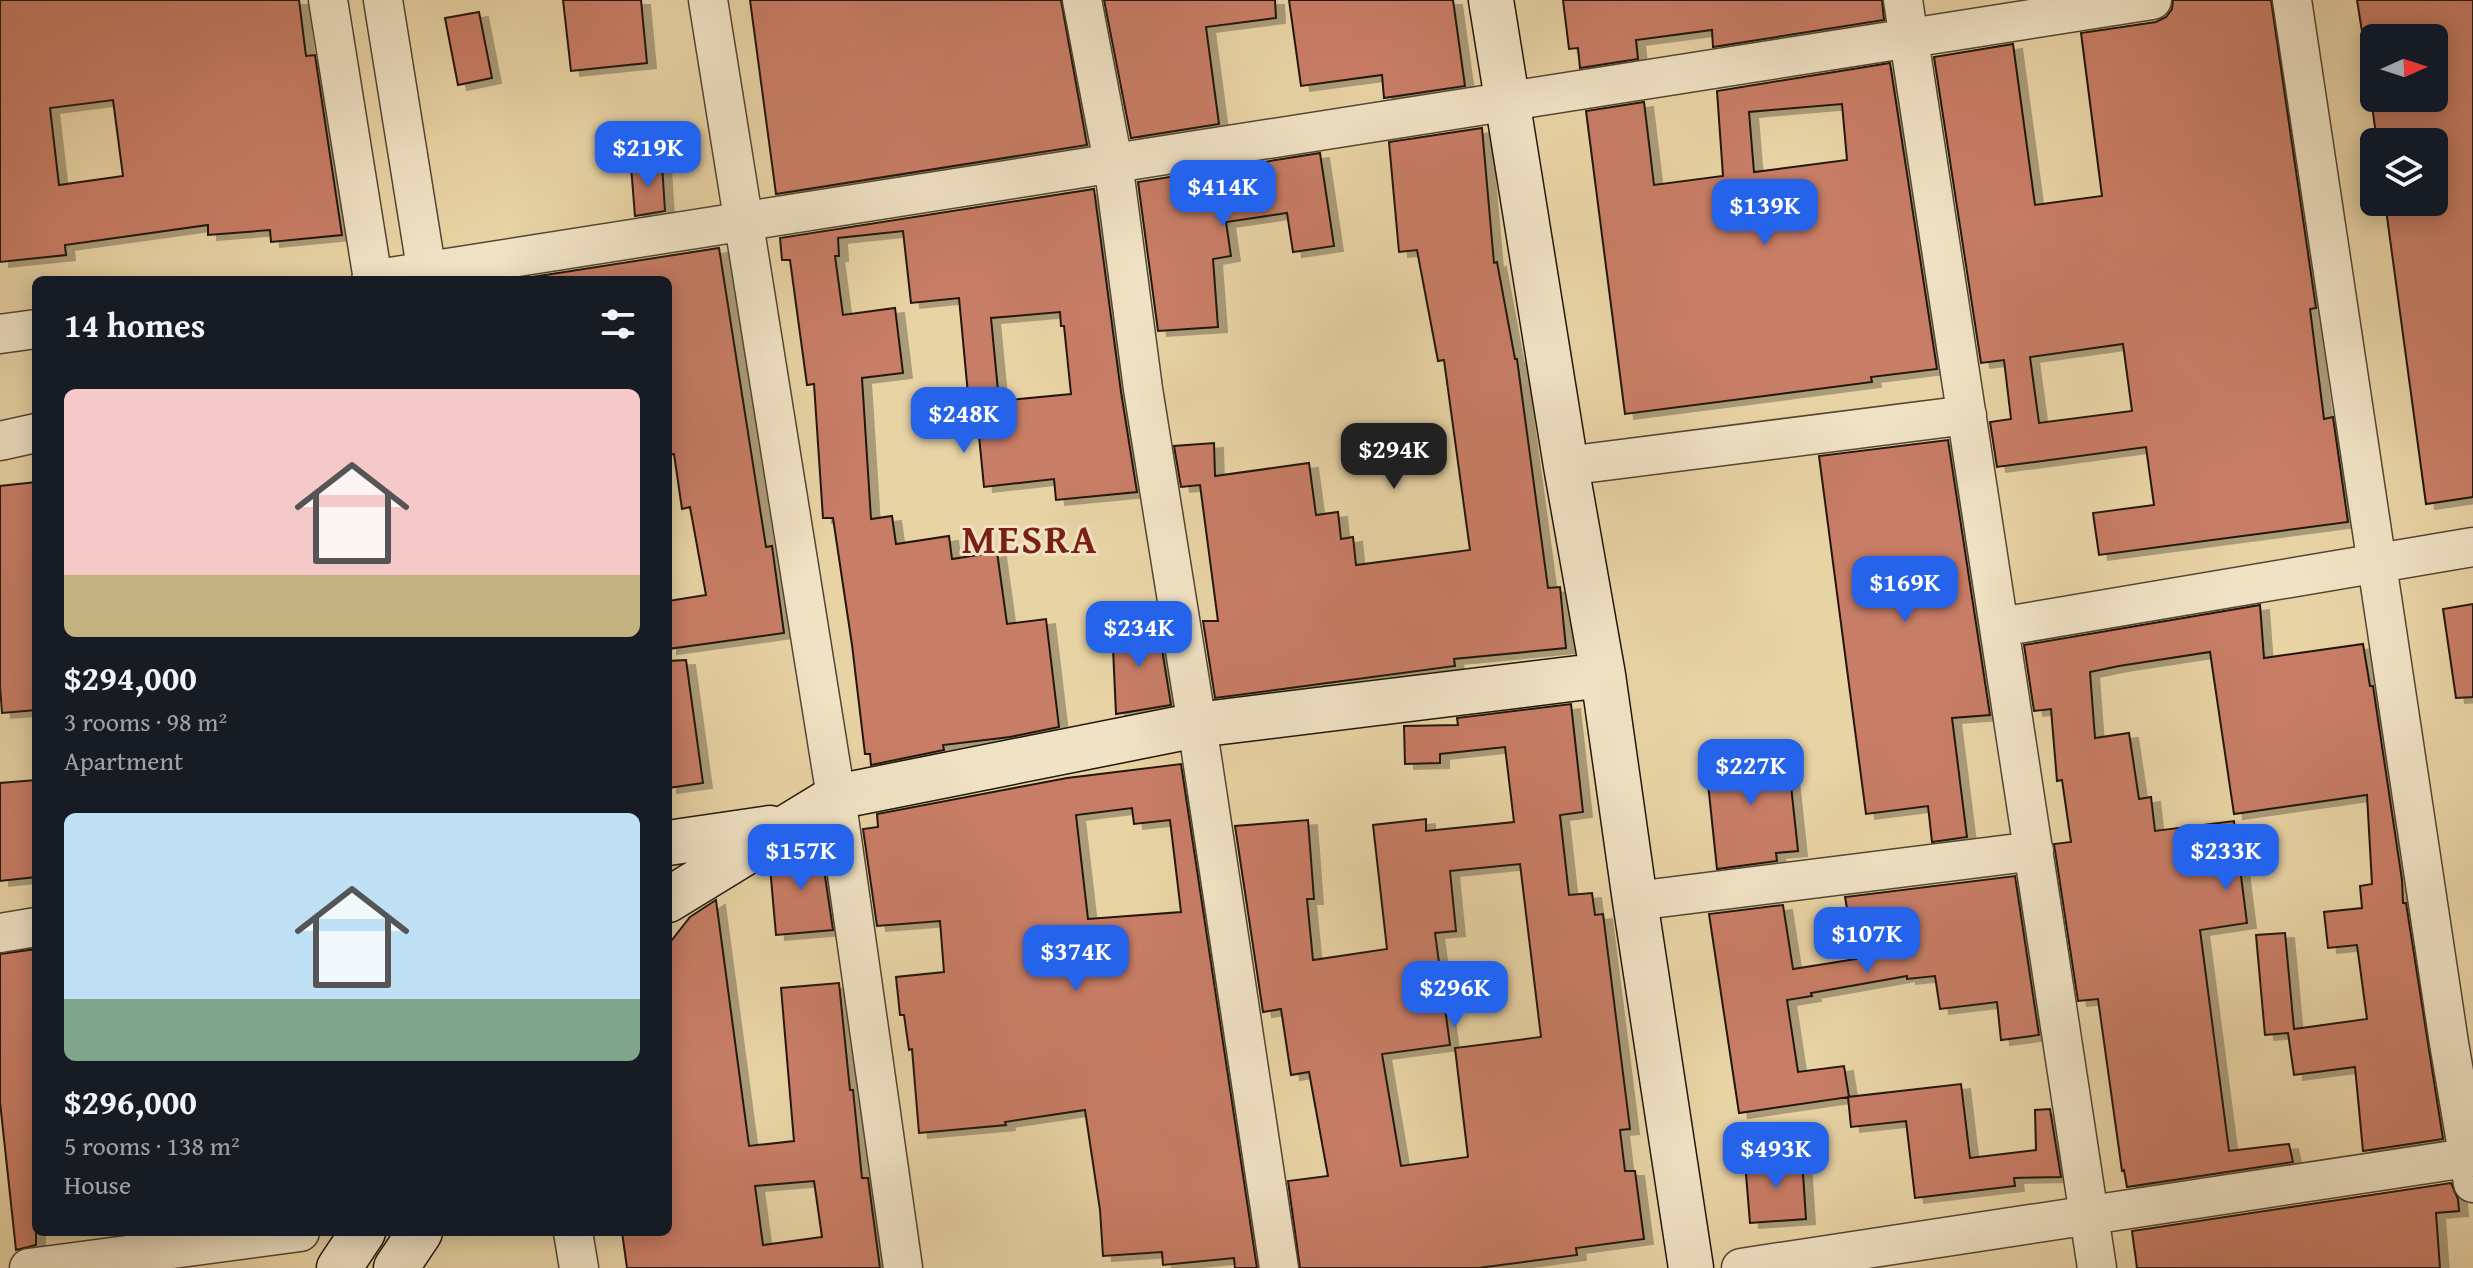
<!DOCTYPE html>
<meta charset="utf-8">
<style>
:root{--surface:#171b24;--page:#242831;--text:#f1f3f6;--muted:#9ea1a6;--accent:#2563eb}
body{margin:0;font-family:"Gentium Book Plus",serif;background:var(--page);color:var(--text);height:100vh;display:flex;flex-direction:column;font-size:30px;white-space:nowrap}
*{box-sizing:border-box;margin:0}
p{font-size:26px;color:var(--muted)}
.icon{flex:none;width:44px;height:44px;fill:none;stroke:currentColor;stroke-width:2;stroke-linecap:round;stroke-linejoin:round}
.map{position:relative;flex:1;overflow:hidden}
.panel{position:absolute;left:32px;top:276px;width:640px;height:960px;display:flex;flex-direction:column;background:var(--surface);border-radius:12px;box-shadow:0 4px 20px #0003}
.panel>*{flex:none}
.needle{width:52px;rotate:87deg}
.fabs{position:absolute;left:2360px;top:24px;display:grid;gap:16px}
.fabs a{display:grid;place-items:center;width:88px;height:88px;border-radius:12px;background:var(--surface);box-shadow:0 4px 20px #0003;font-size:40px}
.price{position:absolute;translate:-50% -68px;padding:0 18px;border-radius:16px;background:var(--accent);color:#fff;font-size:26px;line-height:52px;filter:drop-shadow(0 2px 4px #0008)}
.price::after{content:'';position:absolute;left:50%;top:48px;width:24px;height:18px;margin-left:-12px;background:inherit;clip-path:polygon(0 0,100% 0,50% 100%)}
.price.active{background:#222;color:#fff}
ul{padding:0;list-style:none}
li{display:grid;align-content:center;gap:16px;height:424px;padding:0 32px}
li span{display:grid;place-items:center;height:248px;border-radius:12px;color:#555}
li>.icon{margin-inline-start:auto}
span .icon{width:144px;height:144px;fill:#fffc;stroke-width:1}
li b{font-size:34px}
h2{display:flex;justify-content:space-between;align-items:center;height:96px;padding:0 32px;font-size:34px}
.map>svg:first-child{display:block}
.building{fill:#c87d66;stroke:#21170b;stroke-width:2;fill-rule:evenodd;filter:url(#shadow)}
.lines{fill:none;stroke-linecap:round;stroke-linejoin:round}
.street-casing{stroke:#534632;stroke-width:41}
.secondary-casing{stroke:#21170b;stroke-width:47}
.street{stroke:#f0e2c4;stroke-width:38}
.secondary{stroke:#f0e2c4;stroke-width:44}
.labels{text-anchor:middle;stroke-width:6;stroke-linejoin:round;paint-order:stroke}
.district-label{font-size:40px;font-weight:bold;letter-spacing:2px;fill:#7a1f14;stroke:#f0e2c4}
</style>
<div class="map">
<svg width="2473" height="1268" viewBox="0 0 2473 1268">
<defs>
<filter id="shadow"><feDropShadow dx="9" dy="5" stdDeviation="0" flood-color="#0004"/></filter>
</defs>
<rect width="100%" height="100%" fill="#e8d3a5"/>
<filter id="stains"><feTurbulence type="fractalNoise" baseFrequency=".0025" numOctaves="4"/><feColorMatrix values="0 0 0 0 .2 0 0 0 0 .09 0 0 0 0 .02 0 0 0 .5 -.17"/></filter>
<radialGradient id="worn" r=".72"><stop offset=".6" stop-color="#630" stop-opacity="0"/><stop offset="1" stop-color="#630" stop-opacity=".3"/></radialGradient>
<path class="building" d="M0,0H299L306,56L315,55L342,235L271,242L270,230L208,235V225L65,245L66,255L0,262ZM113,100L123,176L59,185L50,108Z
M563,0H641L647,63L571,71Z
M750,0H1061L1087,145L776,194Z
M1104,0H1275L1276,18L1206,27L1219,124L1131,138Z
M1289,0H1453L1465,86L1384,98L1382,75L1301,86Z
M1563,0H1882L1884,20L1713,47L1712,30L1636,40L1638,59L1580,68L1578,48L1569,49Z
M2173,0H2271L2316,308L2310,309L2324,419L2333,417L2348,522L2099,555L2093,513L2154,505L2146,447L1997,467L1990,422L2011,419L2004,360L1981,363L1934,57L2013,44L2035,205L2102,196L2081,33L2156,22L2166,17L2172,9ZM2123,344L2132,411L2039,423L2030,357Z
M2357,0H2473V497L2426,504L2385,202H2434V142H2377L2371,98H2434V38H2363Z
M479,12L492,78L458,85L445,18Z
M1890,63L1937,369L1871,377L1872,382L1625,414L1586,111L1644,102L1654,185L1723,176L1717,91ZM1842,104L1847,160L1754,172L1749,112Z
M1482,128L1494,263L1497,262L1515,359H1517L1548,588L1560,587L1566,648L1454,659L1455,666L1215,698L1203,621H1218L1200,485L1181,487L1174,446L1214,443L1215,476L1309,463L1316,515L1338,512L1341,539L1353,537L1356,565L1470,550L1444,360L1438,361L1417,250L1399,252L1389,142Z
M1320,153L1334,246L1293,252L1287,213L1226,222L1231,256L1213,259L1218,327L1158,331L1138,182Z
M662,164L665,211L635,216L631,166Z
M1094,189L1121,392L1137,492L1056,500L1054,479L984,487L976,405H969L959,298L911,303L903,231L838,238L839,256H835L843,315L895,308L903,373L862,378L871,519L892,516L896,544L949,536L952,559L997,552L1007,624L1046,619L1059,727L1010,737L943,745L944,750L871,765L870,754H865L852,645L833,518H823L814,384L807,385L790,260H782L780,238ZM1060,312L1061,326H1064L1071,394L999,401L991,318Z
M719,248L766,547L772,546L784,633L668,649V601L706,595L690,507L682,509L674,454L668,455V280H513Z
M1948,440L1990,715L1952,718L1967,837L1932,842L1928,806L1866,814L1819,456Z
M36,482V710L2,713L0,686V486Z
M2473,604V697L2456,698L2443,609Z
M2260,605L2264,658L2363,644L2370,686H2373L2402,880L2403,903H2406L2443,1139L2363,1151L2355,1067L2294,1075L2288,1033L2265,1035L2256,935L2285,933L2294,1029L2367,1019L2357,945L2328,948L2324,912L2362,908L2360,886L2372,884L2367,795L2234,814L2210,652L2119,666L2090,672L2095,738L2129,733L2139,799L2151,797L2155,831L2234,821L2247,923L2200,930L2229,1151L2289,1144L2293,1162L2127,1187L2124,1170L2122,1171L2098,999L2078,1001L2054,844L2071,842L2062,780L2057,781L2051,709L2034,711L2024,645Z
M1158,624L1171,705L1116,714L1112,626Z
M686,660L703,783L668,788V661Z
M1571,704L1583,812L1560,815L1569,895L1592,893L1595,915L1603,914L1630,1129L1620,1130L1625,1171H1635L1644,1239L1576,1248L1577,1255L1478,1268H1300L1288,1181L1328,1176L1309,1072L1291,1075L1281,1009L1263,1012L1235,826L1308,820L1314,899H1307L1313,960L1387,949L1373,825L1426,819V831L1514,822L1505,747L1440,754V763L1405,764L1404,726L1458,725L1457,718ZM1520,864L1541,1037L1455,1048L1468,1157L1401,1166L1382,1054L1450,1045L1435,933L1456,931L1450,871Z
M1787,748L1798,851L1776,853L1777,861L1717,869L1705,755Z
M1181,764L1257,1268H1235L1234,1258L1163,1265L1162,1252L1103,1256L1100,1210L1085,1110L1005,1122L1006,1125L919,1133L912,1049L909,1050L904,1015H900L896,977L944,972L940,921L877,926L863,829L878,827L877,814L1067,778ZM1132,808L1134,824L1170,820L1181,912L1088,919L1076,815Z
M36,780V877L0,881V783Z
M819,836L833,930L776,935L770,867Z
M2015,876L2039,1035L2001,1040L1997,1002L1940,1009L1935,976L1907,979V976L1811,993L1812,996L1787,1000L1798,1072L1844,1066L1849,1097L1739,1113L1709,914L1783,905L1793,969L1856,959L1845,897Z
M716,900L749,1146L794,1141L781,988L839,983L850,1090H853L862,1178H868L880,1268H627L622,1232H668V945L690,917ZM814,1181L822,1237L763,1245L755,1186Z
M36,949V1245L16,1250L0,1102V954Z
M1961,1084L1970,1158L2036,1150L2035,1110L2050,1109L2061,1177L2014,1178L2015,1186L1915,1198L1906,1121L1851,1127L1848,1097Z
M1802,1158L1806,1219L1750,1223L1745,1162Z
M2451,1183L2458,1199L2459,1211L2436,1213L2440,1268H2137L2132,1231Z"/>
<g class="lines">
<g class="street-casing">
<path id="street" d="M328,0L373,280
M383,0L428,280
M708,0L836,797L903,1268
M1082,0L1113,162L1143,389L1197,725L1279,1268
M1903,0L2097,1268
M2292,0L2449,1043L2473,1183
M371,280L2152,0
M0,334L36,329
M0,441L36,433
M1566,466L1967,415
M2000,627L2473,547
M1635,901L2034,851
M0,933L36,927
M573,1232L579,1268
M29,1268L300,1232
M1741,1268L2473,1157"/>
</g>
<g class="secondary-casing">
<path id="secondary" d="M1491,0L1566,466L1603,675L1635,901L1691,1268
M668,843L770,828
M668,900L836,797L1197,725L1603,675
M339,1268L363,1232
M396,1268L420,1232"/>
</g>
<use href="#street" class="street"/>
<use href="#secondary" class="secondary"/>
</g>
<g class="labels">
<g class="district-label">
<text x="1030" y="553">MESRA</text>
</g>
</g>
<rect width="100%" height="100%" filter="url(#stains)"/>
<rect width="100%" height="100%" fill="url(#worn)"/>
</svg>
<div class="fabs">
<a><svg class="needle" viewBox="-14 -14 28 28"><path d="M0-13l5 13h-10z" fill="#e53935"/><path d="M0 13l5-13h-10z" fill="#9ea1a6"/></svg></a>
<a><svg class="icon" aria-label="layers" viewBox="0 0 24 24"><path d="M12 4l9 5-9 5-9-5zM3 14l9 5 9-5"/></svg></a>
</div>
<b class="price" style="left:648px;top:189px">$219K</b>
<b class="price" style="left:1223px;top:228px">$414K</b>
<b class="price" style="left:1765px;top:247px">$139K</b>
<b class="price" style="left:964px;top:455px">$248K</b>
<b class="price active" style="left:1394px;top:491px">$294K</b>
<b class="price" style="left:1905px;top:624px">$169K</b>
<b class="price" style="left:1139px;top:669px">$234K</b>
<b class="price" style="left:1751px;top:807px">$227K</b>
<b class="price" style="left:801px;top:892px">$157K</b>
<b class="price" style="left:2226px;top:892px">$233K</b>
<b class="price" style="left:1867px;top:975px">$107K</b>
<b class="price" style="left:1076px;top:993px">$374K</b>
<b class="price" style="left:1455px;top:1029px">$296K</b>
<b class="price" style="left:1776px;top:1190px">$493K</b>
<section class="panel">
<h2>14 homes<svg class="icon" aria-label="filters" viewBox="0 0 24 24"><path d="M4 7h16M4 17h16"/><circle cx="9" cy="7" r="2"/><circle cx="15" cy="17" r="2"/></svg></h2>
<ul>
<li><span style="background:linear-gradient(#f6c9c9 75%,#c2b280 0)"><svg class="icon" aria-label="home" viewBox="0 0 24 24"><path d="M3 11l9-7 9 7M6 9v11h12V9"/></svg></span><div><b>$294,000</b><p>3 rooms · 98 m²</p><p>Apartment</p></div></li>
<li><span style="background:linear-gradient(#bfe0f5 75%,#7fa58c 0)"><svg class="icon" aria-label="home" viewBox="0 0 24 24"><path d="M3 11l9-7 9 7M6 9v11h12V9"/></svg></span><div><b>$296,000</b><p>5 rooms · 138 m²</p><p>House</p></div></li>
</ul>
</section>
</div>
